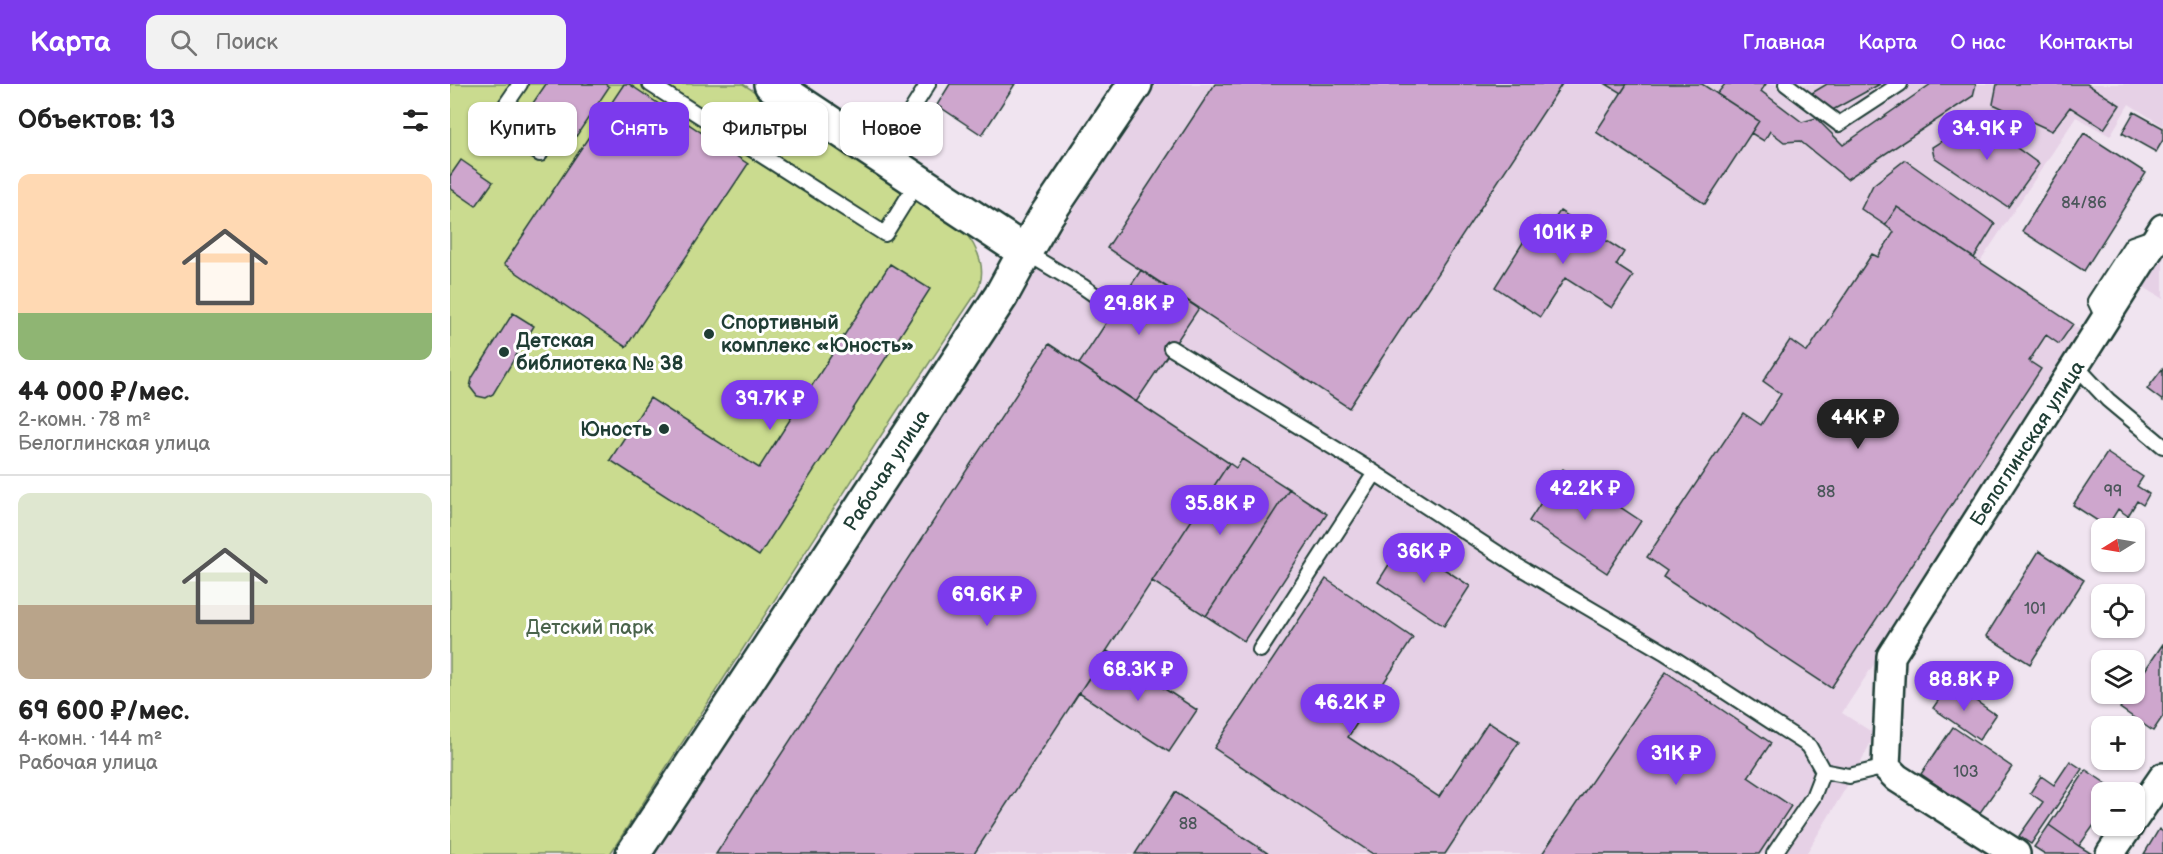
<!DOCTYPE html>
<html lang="ru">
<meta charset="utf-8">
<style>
:root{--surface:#fff;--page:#f2f2f2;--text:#222;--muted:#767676;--line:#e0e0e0;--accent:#7c3aed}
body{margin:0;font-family:"Balsamiq Sans",sans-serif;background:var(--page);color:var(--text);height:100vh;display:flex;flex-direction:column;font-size:22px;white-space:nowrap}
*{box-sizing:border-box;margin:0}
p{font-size:20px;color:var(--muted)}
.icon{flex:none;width:33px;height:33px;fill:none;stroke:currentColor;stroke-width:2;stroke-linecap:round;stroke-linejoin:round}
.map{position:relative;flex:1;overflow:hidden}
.details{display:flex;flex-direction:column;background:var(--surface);width:450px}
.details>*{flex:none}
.top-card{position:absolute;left:18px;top:18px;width:570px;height:54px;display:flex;gap:12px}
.needle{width:39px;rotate:259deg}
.fabs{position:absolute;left:1641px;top:434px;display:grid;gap:12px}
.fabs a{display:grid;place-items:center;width:54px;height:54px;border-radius:12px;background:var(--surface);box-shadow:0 2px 4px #0004;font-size:30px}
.price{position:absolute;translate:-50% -51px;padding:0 14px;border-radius:21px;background:var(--accent);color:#fff;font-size:20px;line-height:39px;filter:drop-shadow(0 2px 3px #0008)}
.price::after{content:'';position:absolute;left:50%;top:36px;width:18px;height:14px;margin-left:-9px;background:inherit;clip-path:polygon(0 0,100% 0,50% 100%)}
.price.on{background:#222;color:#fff}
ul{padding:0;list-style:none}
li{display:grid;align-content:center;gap:12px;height:318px;padding:0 18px}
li+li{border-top:2px solid var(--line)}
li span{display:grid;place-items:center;height:186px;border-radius:12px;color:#555}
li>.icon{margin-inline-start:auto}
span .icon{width:108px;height:108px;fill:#fffc;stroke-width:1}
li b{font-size:26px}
h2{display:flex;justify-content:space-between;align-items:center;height:72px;padding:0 18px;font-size:26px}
.chip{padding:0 21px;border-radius:12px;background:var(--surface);box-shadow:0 2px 4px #0004;font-size:21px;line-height:54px}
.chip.on{background:var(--accent);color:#fff}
header{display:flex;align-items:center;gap:36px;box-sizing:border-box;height:84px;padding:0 30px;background:var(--accent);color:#fff}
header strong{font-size:28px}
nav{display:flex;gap:33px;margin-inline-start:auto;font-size:21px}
.search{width:420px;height:54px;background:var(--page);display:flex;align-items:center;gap:15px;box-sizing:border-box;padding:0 21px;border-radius:12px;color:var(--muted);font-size:22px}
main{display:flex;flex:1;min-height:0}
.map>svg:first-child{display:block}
.built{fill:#e6d1e6}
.green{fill:#cadb8f;stroke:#748c62;stroke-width:1.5}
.building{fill:#cea6cd;stroke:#1f3d34;stroke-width:1.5}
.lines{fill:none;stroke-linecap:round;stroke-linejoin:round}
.service-casing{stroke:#1f3d34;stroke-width:18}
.minor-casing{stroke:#1f3d34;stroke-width:32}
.tertiary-casing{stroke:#1f3d34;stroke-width:38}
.secondary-casing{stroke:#1f3d34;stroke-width:38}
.service{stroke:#fff;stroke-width:14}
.minor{stroke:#fff;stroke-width:27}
.tertiary{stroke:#fff;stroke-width:33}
.secondary{stroke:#fff;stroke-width:33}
.poi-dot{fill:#1f3d34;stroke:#fff;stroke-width:2}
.labels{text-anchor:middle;stroke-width:6;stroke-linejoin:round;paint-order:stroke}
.number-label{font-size:16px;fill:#4b575a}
.poi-label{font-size:20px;font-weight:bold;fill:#1f3d34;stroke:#fff;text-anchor:start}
.street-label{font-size:20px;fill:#1f3d34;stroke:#fff}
.park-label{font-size:20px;fill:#4a644b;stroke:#fff}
</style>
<header>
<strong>Карта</strong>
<div class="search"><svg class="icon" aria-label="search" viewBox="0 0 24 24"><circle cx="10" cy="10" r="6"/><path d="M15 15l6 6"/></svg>Поиск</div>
<nav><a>Главная</a><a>Карта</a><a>О нас</a><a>Контакты</a></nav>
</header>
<main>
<section class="details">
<h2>Объектов: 13<svg class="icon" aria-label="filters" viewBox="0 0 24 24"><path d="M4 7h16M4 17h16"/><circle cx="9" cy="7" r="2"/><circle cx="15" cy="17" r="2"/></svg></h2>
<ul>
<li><span style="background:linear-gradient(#ffd9b3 75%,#8fb573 0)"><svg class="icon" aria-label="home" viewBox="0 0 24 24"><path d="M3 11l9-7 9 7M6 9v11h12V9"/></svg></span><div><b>44 000 ₽/мес.</b><p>2-комн. · 78 m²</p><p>Белоглинская улица</p></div></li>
<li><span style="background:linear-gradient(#dfe7d0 60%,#b9a48a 0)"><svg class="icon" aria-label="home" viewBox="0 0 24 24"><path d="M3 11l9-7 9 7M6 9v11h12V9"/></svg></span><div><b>69 600 ₽/мес.</b><p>4-комн. · 144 m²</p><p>Рабочая улица</p></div></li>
</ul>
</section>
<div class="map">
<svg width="1713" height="770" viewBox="0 0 1713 770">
<rect width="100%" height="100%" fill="#f0e4f0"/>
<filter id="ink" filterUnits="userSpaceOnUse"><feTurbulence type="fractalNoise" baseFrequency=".0167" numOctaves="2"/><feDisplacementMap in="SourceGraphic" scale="12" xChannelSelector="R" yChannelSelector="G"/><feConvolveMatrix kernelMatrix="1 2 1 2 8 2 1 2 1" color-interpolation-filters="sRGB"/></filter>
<g filter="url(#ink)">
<path class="built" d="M706,0H1713V42L1679,20L1660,52L1626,33L1530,178L1639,252L1392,629L1425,650L1406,687L1356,770H202Z
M1713,163V215L1689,200Z"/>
<path class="green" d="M0,0H293L509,141C527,161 540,186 525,211L445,330L160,770H0Z"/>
<path class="building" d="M96,0H155L159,3L117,66L72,35Z
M174,0H179L298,80L176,263L54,180Z
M500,0H565L532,51L487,21Z
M765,0H1112L899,324L657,164Z
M1156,0H1177L1171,9Z
M1177,0H1252L1309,37L1255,120L1146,48Z
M1275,0H1316L1311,7L1352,38L1366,34L1393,61L1481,0H1526L1523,12L1397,95L1350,57L1334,58L1320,47L1314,57L1301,49L1309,37L1267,10Z
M1377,0H1430L1379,28L1362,9Z
M1547,0H1637L1670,21L1654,45L1620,23L1602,47L1543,20Z
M1684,28L1713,44V56L1706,68L1672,49Z
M1527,35L1589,80L1558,123L1484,73L1482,63Z
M1634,49L1696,89L1634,187L1572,147Z
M11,76L43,98L26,122L0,104V92Z
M1455,76L1545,140L1524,174L1447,123L1435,141L1411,125L1423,101Z
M1447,123L1623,240L1609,260L1596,251L1579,277L1591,285L1381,604L1213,493L1217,487L1197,473L1293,329L1311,341L1331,310L1313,297L1340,256L1357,268L1422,170L1428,173L1444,148L1435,141Z
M1110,127L1174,168L1166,181L1183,192L1162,224L1115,194L1090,233L1045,203L1089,133L1101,140Z
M440,180L480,205L309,472L160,376L200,314L309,384Z
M691,186L749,224L686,318L629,280Z
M63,229L84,242L43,310L36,314L27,312L20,303L22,294Z
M599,260L779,379L524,770H266Z
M1713,284V317L1697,305Z
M1657,369L1693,393L1687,402L1699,410L1693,421L1687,417L1678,432L1668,425L1657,443L1623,421Z
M792,375L839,405L756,532L702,497L779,379L786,384Z
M1113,385L1191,437L1157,489L1079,437Z
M839,405L877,430L794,557L756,532Z
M953,458L1020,502L994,542L928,498Z
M1589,467L1634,496L1580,580L1536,552Z
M876,495L963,554L898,653L989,713L1038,638L1069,658L995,770H923L764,664Z
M1713,560V632L1703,647L1670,624L1680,609H1684V602Z
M657,567L747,626L719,668L629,609Z
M1216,588L1321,659L1298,693L1341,722L1309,770H1092Z
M1500,599L1546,631L1529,656L1483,624Z
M1503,643L1562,683L1529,730L1471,690Z
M1620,677L1632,685L1581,760L1569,752L1593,718L1580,709L1591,692L1604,701Z
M1636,686L1667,707L1652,708V730L1629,762L1599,741Z
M725,708L819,770H685Z
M1599,741L1629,762L1642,770H1595L1584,763Z
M1709,745L1713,748V770H1694Z"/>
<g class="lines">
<g class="service-casing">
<path id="service" d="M70,0L44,38L90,70
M200,0L435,150L468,97
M1336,0L1389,40L1450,0
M432,73L478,0
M575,168L632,202L665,225
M1655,238L1645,217L1682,160L1705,152
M721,264L925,389L1069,483L1214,568L1359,662L1373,687
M1626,282L1658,316L1713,362
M810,566L925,389
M1324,770L1363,713L1373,687L1399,692L1436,683"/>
</g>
<g class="minor-casing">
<path id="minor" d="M1684,735L1713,693
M1566,770L1447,694L1436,683L1441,572L1713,144
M1660,770L1680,741"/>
</g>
<g class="tertiary-casing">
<path id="tertiary" d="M575,168L596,132L685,0"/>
</g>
<g class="secondary-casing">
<path id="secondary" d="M183,770L551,212L575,168L321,0"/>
</g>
<use href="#service" class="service"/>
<use href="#minor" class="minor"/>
<use href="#tertiary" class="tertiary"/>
<use href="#secondary" class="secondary"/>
</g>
</g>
<g class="poi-dot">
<circle cx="259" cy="250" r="6"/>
<circle cx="54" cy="268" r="6"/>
<circle cx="214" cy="345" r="6"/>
</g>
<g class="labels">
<g class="number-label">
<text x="1634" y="124">84/86</text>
<text x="1663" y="412">99</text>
<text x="1376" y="413">88</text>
<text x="1585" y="530">101</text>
<text x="1516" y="693">103</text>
<text x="738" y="745">88</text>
</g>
<g class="poi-label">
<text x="271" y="245">Спортивный<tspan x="271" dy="23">комплекс «Юность»</tspan></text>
<text x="66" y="263">Детская<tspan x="66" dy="23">библиотека № 38</tspan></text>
<text x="202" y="352" text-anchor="end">Юность</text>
</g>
<g class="street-label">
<text transform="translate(1577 359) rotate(-57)" y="7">Белоглинская улица</text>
<text transform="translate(436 386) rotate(-57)" y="7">Рабочая улица</text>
</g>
<g class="park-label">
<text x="140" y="550">Детский парк</text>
</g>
</g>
</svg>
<div class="fabs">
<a><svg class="needle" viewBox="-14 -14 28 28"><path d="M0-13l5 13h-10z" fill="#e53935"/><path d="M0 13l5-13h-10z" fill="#767676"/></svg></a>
<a><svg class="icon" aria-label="locate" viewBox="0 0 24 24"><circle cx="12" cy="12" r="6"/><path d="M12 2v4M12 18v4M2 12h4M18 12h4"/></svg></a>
<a><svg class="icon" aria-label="layers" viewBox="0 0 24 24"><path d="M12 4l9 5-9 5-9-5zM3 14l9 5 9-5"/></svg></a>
<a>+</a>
<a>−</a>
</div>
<b class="price" style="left:1537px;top:77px">34.9K ₽</b>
<b class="price" style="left:1113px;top:181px">101K ₽</b>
<b class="price" style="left:689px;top:252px">29.8K ₽</b>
<b class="price" style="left:320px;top:347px">39.7K ₽</b>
<b class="price on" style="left:1408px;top:366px">44K ₽</b>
<b class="price" style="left:1135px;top:437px">42.2K ₽</b>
<b class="price" style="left:770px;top:452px">35.8K ₽</b>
<b class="price" style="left:974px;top:500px">36K ₽</b>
<b class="price" style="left:537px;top:543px">69.6K ₽</b>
<b class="price" style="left:688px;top:618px">68.3K ₽</b>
<b class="price" style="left:1514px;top:628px">88.8K ₽</b>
<b class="price" style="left:900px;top:651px">46.2K ₽</b>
<b class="price" style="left:1226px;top:702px">31K ₽</b>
<div class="top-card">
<a class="chip">Купить</a>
<a class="chip on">Снять</a>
<a class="chip">Фильтры</a>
<a class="chip">Новое</a>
</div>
</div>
</main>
